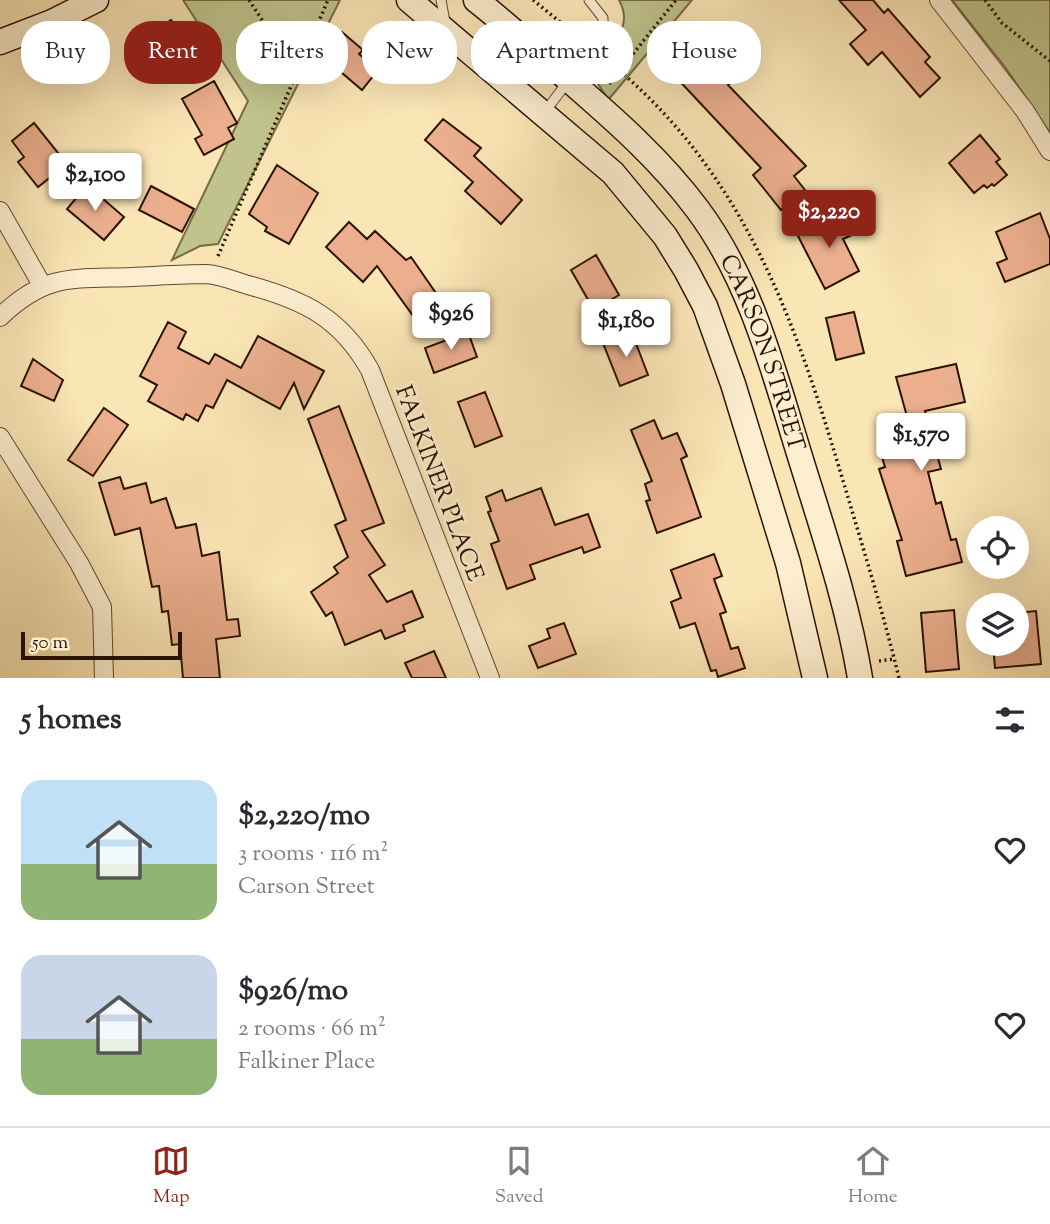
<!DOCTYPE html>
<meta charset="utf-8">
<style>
:root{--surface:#fff;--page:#f7f7f7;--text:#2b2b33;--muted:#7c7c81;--line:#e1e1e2;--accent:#8f2418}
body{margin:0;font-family:"Sorts Mill Goudy",serif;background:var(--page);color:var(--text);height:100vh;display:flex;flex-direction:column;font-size:26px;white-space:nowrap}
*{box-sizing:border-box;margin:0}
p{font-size:23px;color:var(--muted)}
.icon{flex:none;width:38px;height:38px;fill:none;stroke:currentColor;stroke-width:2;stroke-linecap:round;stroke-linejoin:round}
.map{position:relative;height:678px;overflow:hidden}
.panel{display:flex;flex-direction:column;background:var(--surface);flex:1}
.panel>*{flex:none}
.hud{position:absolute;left:21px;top:21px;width:1008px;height:63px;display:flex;gap:14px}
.fabs{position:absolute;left:966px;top:516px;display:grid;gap:14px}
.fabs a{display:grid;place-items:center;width:63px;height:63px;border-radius:50%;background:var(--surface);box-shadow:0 7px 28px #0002;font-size:35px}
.scale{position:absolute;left:21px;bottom:18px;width:161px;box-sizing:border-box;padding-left:7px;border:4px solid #2c1302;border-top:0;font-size:19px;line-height:24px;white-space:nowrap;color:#2c1302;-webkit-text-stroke:5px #fceecf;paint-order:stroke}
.price{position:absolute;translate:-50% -60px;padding:0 16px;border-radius:7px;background:#fff;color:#222;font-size:23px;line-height:46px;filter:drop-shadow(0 2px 4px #0008)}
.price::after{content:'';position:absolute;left:50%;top:42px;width:21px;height:16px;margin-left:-10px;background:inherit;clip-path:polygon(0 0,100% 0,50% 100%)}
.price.on{background:var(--accent);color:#fff}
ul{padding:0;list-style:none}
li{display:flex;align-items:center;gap:21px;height:175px;padding:0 21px}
li span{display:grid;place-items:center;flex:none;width:196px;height:140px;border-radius:21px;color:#555}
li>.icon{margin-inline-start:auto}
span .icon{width:84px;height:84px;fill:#fffc;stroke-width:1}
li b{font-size:30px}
h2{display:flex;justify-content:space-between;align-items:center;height:84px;padding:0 21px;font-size:30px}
.chip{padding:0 24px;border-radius:28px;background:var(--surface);box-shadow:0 7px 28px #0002;font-size:24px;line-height:63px}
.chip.on{background:var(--accent);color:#fff}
.dock{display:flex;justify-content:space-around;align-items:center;height:98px;border-top:2px solid var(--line);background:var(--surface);font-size:19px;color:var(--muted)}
.dock a{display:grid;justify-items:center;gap:4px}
.dock .on{color:var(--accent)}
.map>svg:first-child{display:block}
.green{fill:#c0c48c;stroke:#766c47;stroke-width:2}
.building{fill:#ebaf8e;stroke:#2c1302;stroke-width:2}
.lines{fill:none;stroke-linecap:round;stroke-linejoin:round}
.lane-casing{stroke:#60482f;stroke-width:11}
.street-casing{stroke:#60482f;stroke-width:20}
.secondary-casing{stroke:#2c1302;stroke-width:27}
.path{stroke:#2c1302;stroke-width:3.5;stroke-dasharray:2 3.5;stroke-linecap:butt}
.lane{stroke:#fceecf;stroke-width:9}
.street{stroke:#fceecf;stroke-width:18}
.secondary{stroke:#fceecf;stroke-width:24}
.labels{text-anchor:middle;stroke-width:6;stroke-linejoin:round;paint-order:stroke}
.street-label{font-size:24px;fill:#2c1302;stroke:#fceecf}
</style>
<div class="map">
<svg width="1050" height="678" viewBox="0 0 1050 678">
<rect width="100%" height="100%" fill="#fae5b5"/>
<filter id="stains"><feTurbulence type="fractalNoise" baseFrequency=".00286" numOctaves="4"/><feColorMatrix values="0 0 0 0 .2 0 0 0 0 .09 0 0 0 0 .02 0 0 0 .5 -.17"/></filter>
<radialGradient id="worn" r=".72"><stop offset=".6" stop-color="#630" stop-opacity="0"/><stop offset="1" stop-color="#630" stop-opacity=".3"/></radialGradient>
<path class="green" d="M183,0H340L218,244L200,246L172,260L248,101Z
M619,0H692L609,99C566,54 644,45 619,0Z
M952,0H1050V133L1005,67Z"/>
<path class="building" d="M839,0H873L884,13L888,9L930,57L925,62L940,78L920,97L882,52L868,65L850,44L866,30Z
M171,20L196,54L170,72L146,38Z
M342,32L363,50L359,54L378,70L362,90L322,56Z
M680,34L695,49L707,38L725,57L733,50L748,66L728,85L806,166L794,176L805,190L781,210L753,175L761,168L657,57Z
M214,81L237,123L228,128L234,139L204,155L195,139L202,135L182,99Z
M443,119L481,148L474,156L522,200L501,224L465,191L473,182L425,140Z
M34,123L67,164L38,187L18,162L24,157L12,141Z
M980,135L1000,159L996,162L1007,175L994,186L992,184L987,188L984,185L974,193L949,163Z
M277,165L318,193L289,244L265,231L267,227L249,214Z
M87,185L124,217L104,240L67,209Z
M151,186L194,209L182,232L139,210Z
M841,212L852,235L843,239L859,271L825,289L797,234Z
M1040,213L1050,239V264L1005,282L997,263L1007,259L996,232Z
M349,222L367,239L375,231L406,260L411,257L440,299L414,317L377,266L363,282L326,247Z
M596,255L619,295L594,310L571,270Z
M854,312L864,353L836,360L826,318Z
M168,322L186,332L178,348L209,364L215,354L241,368L258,336L324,371L304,409L294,383L280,409L227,380L213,408L206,405L198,421L186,414L183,420L148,401L157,385L140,376Z
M468,332L477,357L434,373L425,348Z
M632,333L648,375L620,386L603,343Z
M33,359L63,380L54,401L21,386Z
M956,364L965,402L925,411L941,469L928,472L936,504L941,502L951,540L956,539L962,562L906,576L897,541L902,540L879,469L885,467L879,447L913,438L896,377Z
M485,392L502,436L475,447L458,402Z
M339,406L384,523L362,531L385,565L369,575L387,602L412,591L423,617L403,625L405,631L385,639L381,630L345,645L332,612L326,616L311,592L338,573L334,567L348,557L335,525L346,520L308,419Z
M104,408L128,425L93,476L68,460Z
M654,420L662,439L677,433L687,456L681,459L701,517L657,533L646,501L650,500L645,484L652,481L631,430Z
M120,477L124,489L146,483L151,503L166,498L176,528L196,524L202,556L219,552L227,620L238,619L240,636L216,639L220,678H183L180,644L172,645L168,611L162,612L159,586L152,587L140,528L115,535L99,483Z
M541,488L555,525L588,514L600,547L584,553L582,547L530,565L535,579L507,589L491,544L499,541L488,512L491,511L486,497L502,490L506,501Z
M714,554L722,576L714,579L726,612L720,614L731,649L738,647L745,668L718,677L716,670L711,671L695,623L680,628L671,602L681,598L671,570Z
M954,610L959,669L926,672L921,613Z
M1036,611L1041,664L995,668L993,644H1017V613Z
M564,623L576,654L538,668L529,646L550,638L547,629Z
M434,651L446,678H412L405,663Z"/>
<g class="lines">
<g class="lane-casing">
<path id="lane" d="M441,0L445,22
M544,113L603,35V18L589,0"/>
</g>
<g class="street-casing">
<path id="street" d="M939,0L1025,111L1050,151
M0,211L42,285
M0,317C46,273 72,279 132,277C157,276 182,274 207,274C220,275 235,281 248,285C304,300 341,318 370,370L490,678
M0,437L79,563L102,607L104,678"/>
</g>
<g class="secondary-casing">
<g id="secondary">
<path d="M409,0L613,173L665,236L686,270L705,306L733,384L788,563L815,678"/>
<path id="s1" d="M476,0C508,25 538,53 568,79C615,120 661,160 698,210C753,284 775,377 802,463C824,534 848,605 860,678"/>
<path d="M0,42L52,22L96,0"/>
</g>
</g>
<path class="path" d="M249,0L296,72
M533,0L581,39
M985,0L1002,23L1050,61
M603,57C743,168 795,319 844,484C863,548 883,612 899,678
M609,84L676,0
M218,256L328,0
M879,661L894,659"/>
<use href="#lane" class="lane"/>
<use href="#street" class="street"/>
<use href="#secondary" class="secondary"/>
</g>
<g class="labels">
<g class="street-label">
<text dy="8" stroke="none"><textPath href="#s1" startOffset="464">CARSON STREET</textPath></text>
<text transform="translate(440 483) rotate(69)" y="8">FALKINER PLACE</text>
</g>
</g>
<rect width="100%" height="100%" filter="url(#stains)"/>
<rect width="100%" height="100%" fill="url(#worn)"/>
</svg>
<div class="fabs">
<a><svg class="icon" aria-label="locate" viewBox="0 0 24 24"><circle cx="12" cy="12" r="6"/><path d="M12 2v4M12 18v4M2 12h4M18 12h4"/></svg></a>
<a><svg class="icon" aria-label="layers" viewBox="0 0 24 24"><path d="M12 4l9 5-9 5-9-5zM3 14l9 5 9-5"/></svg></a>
</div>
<div class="scale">50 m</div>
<b class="price" style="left:95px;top:213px">$2,100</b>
<b class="price on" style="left:829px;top:250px">$2,220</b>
<b class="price" style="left:451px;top:352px">$926</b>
<b class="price" style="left:626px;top:359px">$1,180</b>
<b class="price" style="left:921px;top:473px">$1,570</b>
<div class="hud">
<a class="chip">Buy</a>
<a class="chip on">Rent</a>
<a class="chip">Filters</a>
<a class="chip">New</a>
<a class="chip">Apartment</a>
<a class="chip">House</a>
</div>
</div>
<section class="panel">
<h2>5 homes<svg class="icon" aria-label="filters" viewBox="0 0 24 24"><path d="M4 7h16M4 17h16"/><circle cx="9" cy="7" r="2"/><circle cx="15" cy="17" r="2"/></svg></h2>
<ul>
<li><span style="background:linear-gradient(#bfe0f5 60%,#8fb573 0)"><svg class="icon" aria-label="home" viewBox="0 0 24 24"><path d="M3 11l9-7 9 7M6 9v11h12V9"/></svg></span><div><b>$2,220/mo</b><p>3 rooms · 116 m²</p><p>Carson Street</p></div><svg class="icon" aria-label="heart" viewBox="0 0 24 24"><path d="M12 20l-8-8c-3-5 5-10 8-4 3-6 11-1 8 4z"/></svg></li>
<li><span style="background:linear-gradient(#c9d6e8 60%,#8fb573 0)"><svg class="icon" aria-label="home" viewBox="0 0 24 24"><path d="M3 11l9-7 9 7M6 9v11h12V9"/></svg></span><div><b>$926/mo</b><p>2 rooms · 66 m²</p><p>Falkiner Place</p></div><svg class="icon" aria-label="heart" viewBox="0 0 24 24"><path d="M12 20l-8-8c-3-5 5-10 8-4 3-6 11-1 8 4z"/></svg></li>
</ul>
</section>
<nav class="dock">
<a class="on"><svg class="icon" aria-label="map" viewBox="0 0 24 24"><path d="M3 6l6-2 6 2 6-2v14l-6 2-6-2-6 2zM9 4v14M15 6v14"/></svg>Map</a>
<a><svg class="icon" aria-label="saved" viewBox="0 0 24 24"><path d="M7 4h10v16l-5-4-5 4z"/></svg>Saved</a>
<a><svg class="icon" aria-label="home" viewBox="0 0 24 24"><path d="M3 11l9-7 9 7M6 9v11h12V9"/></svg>Home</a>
</nav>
